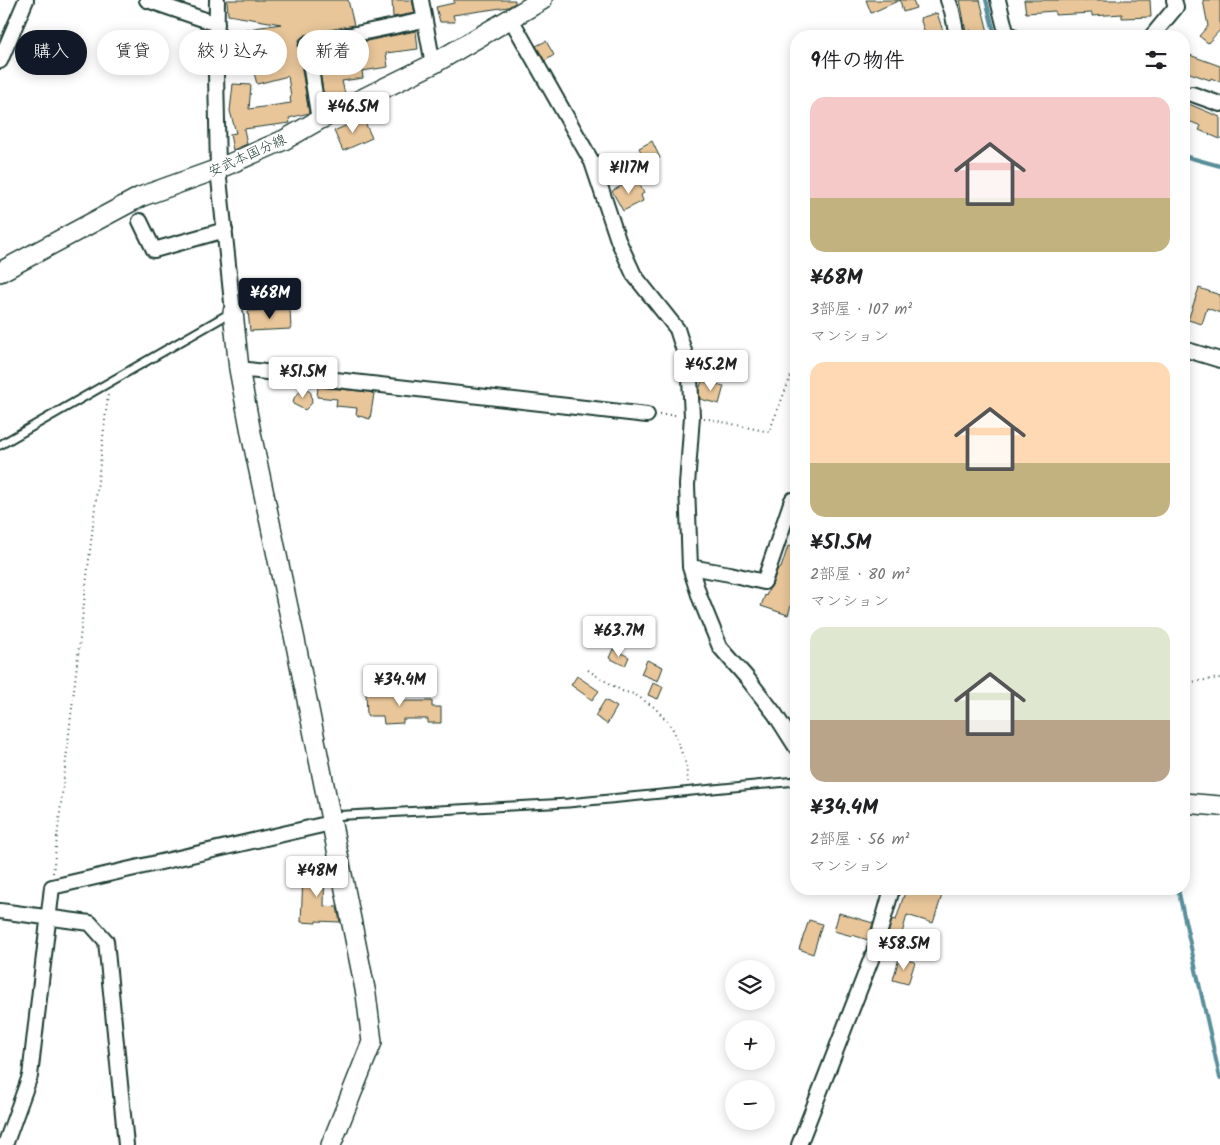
<!DOCTYPE html>
<html lang="ja">
<meta charset="utf-8">
<style>
:root{--surface:#fff;--page:#f6f6f6;--text:#202124;--muted:#757577;--accent:#111827}
body{margin:0;font-family:Kalam,"Klee One",sans-serif;background:var(--page);color:var(--text);height:100vh;display:flex;flex-direction:column;font-size:19px;white-space:nowrap}
*{box-sizing:border-box;margin:0}
p{font-size:16px;color:var(--muted)}
.icon{flex:none;width:28px;height:28px;fill:none;stroke:currentColor;stroke-width:2;stroke-linecap:round;stroke-linejoin:round}
.map{position:relative;flex:1;overflow:hidden}
.side{position:absolute;left:790px;top:30px;width:400px;height:865px;display:flex;flex-direction:column;background:var(--surface);border-radius:20px;box-shadow:0 2px 12px #0003}
.side>*{flex:none}
.guide{position:absolute;left:15px;top:30px;width:475px;height:45px;display:flex;gap:10px}
.buttons{position:absolute;left:725px;top:960px;display:grid;gap:10px}
.buttons a{display:grid;place-items:center;width:50px;height:50px;border-radius:50%;background:var(--surface);box-shadow:0 2px 12px #0003;font-size:25px}
.price{position:absolute;translate:-50% -42px;padding:0 11px;border-radius:5px;background:#fff;color:#222;font-size:16px;line-height:32px;filter:drop-shadow(0 1px 2px #0008)}
.price::after{content:'';position:absolute;left:50%;top:30px;width:15px;height:11px;margin-left:-8px;background:inherit;clip-path:polygon(0 0,100% 0,50% 100%)}
.price.active{background:var(--accent);color:#fff}
ul{padding:0;list-style:none}
li{display:grid;align-content:center;gap:10px;height:265px;padding:0 20px}
li span{display:grid;place-items:center;height:155px;border-radius:15px;color:#555}
li>.icon{margin-inline-start:auto}
span .icon{width:90px;height:90px;fill:#fffc;stroke-width:1}
li b{font-size:21px}
h2{display:flex;justify-content:space-between;align-items:center;height:60px;padding:0 20px;font-size:21px}
.chip{padding:0 18px;border-radius:22px;background:var(--surface);box-shadow:0 2px 12px #0003;font-size:18px;line-height:45px}
.chip.active{background:var(--accent);color:#fff}
.map>svg:first-child{display:block}
.lines{fill:none;stroke-linecap:round;stroke-linejoin:round}
.stream{stroke:#598f9b;stroke-width:4}
.building{fill:#e9c69a;stroke:#1f3d34}
.lane-casing{stroke:#1f3d34;stroke-width:11}
.street-casing{stroke:#1f3d34;stroke-width:18}
.secondary-casing{stroke:#1f3d34;stroke-width:22}
.path{stroke:#1f3d34;stroke-width:2;stroke-dasharray:1 4;stroke-linecap:butt}
.lane{stroke:#fff;stroke-width:7}
.street{stroke:#fff;stroke-width:14}
.secondary{stroke:#fff;stroke-width:19}
.labels{text-anchor:middle;stroke-width:4.5;stroke-linejoin:round;paint-order:stroke}
.street-label{font-size:14px;fill:#1f3d34;stroke:#fff}
</style>
<div class="map">
<svg width="1220" height="1145" viewBox="0 0 1220 1145">
<rect width="100%" height="100%" fill="#fff"/>
<filter id="ink" filterUnits="userSpaceOnUse"><feTurbulence type="fractalNoise" baseFrequency=".02" numOctaves="2"/><feDisplacementMap in="SourceGraphic" scale="10" xChannelSelector="R" yChannelSelector="G"/><feConvolveMatrix kernelMatrix="1 2 1 2 8 2 1 2 1" color-interpolation-filters="sRGB"/></filter>
<g filter="url(#ink)">
<g class="lines">
<path class="stream" d="M986,0L995,36
M1184,156L1220,166
M1178,889L1220,1078"/>
</g>
<path class="building" d="M227,0H348L354,25L305,35L301,38L299,41L298,45L309,113L289,118L290,123L244,129L247,144L233,150L230,134L236,133L230,111L233,84L251,85L249,109L291,103L290,98L291,97L288,76L257,84L248,51L238,53L235,31L281,24L228,15Z
M392,0H412L415,13L393,17Z
M454,0H515V3L508,7L453,15L455,22H440L436,7L454,3Z
M866,0H913L916,8L903,12L900,0L871,13Z
M960,0H980L989,36H974L971,30L966,32Z
M1024,0H1150L1151,17L1122,18V14L1092,16V13L1055,15V11L1026,13Z
M1203,0H1220V30L1208,43L1199,36L1208,26Z
M937,13L943,31L926,36L920,18Z
M416,31L418,49L386,53L388,67L362,71L363,78L342,81L345,94L324,99L317,51Z
M546,41L554,55L545,61L536,46Z
M1184,53L1220,66V82L1211,78L1210,80L1184,71Z
M1184,102L1220,117V139L1199,130L1201,126L1184,119Z
M363,118L372,138L343,151L334,131Z
M652,141L660,158L647,164L639,148Z
M636,178L644,193L641,195L643,201L623,211L612,191Z
M1199,288L1220,295V313L1207,308L1202,324L1188,320Z
M290,309L291,329L250,331L248,311Z
M702,381L724,386L719,404L700,399L699,390Z
M305,386L311,393L312,403L305,410L293,404L294,398Z
M318,387L369,392L374,394L370,419L356,415L357,408L336,406L337,399L317,397Z
M788,546L796,548V590L788,615L761,606L765,595L766,596L769,589L772,585L778,568H781Z
M613,649L629,657L625,666L609,658Z
M647,660L663,667L658,681L641,674Z
M577,676L599,691L592,700L571,685Z
M653,683L663,687L658,699L648,695Z
M402,689V701H432V707H441V723H428V719H403V723L384,724L383,716H367L366,690Z
M605,700L617,707L607,724L595,716Z
M317,858H325L324,906L337,907L340,922L316,921V923L301,922L303,877L316,878Z
M906,889H944L933,923L907,915L898,948L885,945L892,919L896,920Z
M839,913L873,923L868,940L852,935V936L834,931Z
M809,920L822,924L813,954L799,949Z
M899,958L915,962L908,984L893,980Z"/>
<g class="lines">
<g class="lane-casing">
<path id="lane" d="M0,445L232,312
M330,816L568,803L796,781"/>
</g>
<g class="street-casing">
<path id="street" d="M147,0L217,24
M217,0L216,74L218,169L233,312
M421,0L433,64
M948,0L952,11L957,36
M998,0L1006,32L1012,36
M511,19L592,162L618,240L634,275L677,329L685,354L690,379L692,416L687,485L690,567L700,598L720,647L747,678L775,714L796,747
M1152,36L1176,7L1174,0
M0,61L26,0
M1192,94L1220,104
M319,120L307,44L424,20
M140,221L154,250L225,230
M1184,349L1220,360
M239,369L647,415
M690,567L730,574L764,582L792,500
M0,911L90,923L106,941L126,1145
M5,1145L30,1076L52,887L331,823
M799,1145L874,952L892,889"/>
</g>
<g class="secondary-casing">
<path id="secondary" d="M0,272L140,197L218,169L284,140L319,120L433,64L542,0
M233,312L239,369L252,438L295,640L366,994L372,1042L331,1145
M1184,803L1220,806"/>
</g>
<path class="path" d="M659,415H679
M704,418L769,432L796,363
M588,670L600,678L622,691L634,694L654,707L669,723L674,731L686,765L688,782
M1184,683L1220,678
M53,873L108,394"/>
<use href="#lane" class="lane"/>
<use href="#street" class="street"/>
<use href="#secondary" class="secondary"/>
</g>
</g>
<g class="labels">
<g class="street-label">
<text transform="translate(247 155) rotate(-24)" y="5">安武本国分線</text>
</g>
</g>
</svg>
<div class="buttons">
<a><svg class="icon" aria-label="layers" viewBox="0 0 24 24"><path d="M12 4l9 5-9 5-9-5zM3 14l9 5 9-5"/></svg></a>
<a>+</a>
<a>−</a>
</div>
<b class="price" style="left:353px;top:134px">¥46.5M</b>
<b class="price" style="left:629px;top:195px">¥117M</b>
<b class="price active" style="left:270px;top:320px">¥68M</b>
<b class="price" style="left:711px;top:392px">¥45.2M</b>
<b class="price" style="left:303px;top:399px">¥51.5M</b>
<b class="price" style="left:619px;top:658px">¥63.7M</b>
<b class="price" style="left:400px;top:707px">¥34.4M</b>
<b class="price" style="left:317px;top:898px">¥48M</b>
<b class="price" style="left:904px;top:971px">¥58.5M</b>
<div class="guide">
<a class="chip active">購入</a>
<a class="chip">賃貸</a>
<a class="chip">絞り込み</a>
<a class="chip">新着</a>
</div>
<section class="side">
<h2>9件の物件<svg class="icon" aria-label="filters" viewBox="0 0 24 24"><path d="M4 7h16M4 17h16"/><circle cx="9" cy="7" r="2"/><circle cx="15" cy="17" r="2"/></svg></h2>
<ul>
<li><span style="background:linear-gradient(#f6c9c9 65%,#c2b280 0)"><svg class="icon" aria-label="home" viewBox="0 0 24 24"><path d="M3 11l9-7 9 7M6 9v11h12V9"/></svg></span><div><b>¥68M</b><p>3部屋 · 107 m²</p><p>マンション</p></div></li>
<li><span style="background:linear-gradient(#ffd9b3 65%,#c2b280 0)"><svg class="icon" aria-label="home" viewBox="0 0 24 24"><path d="M3 11l9-7 9 7M6 9v11h12V9"/></svg></span><div><b>¥51.5M</b><p>2部屋 · 80 m²</p><p>マンション</p></div></li>
<li><span style="background:linear-gradient(#dfe7d0 60%,#b9a48a 0)"><svg class="icon" aria-label="home" viewBox="0 0 24 24"><path d="M3 11l9-7 9 7M6 9v11h12V9"/></svg></span><div><b>¥34.4M</b><p>2部屋 · 56 m²</p><p>マンション</p></div></li>
</ul>
</section>
</div>
